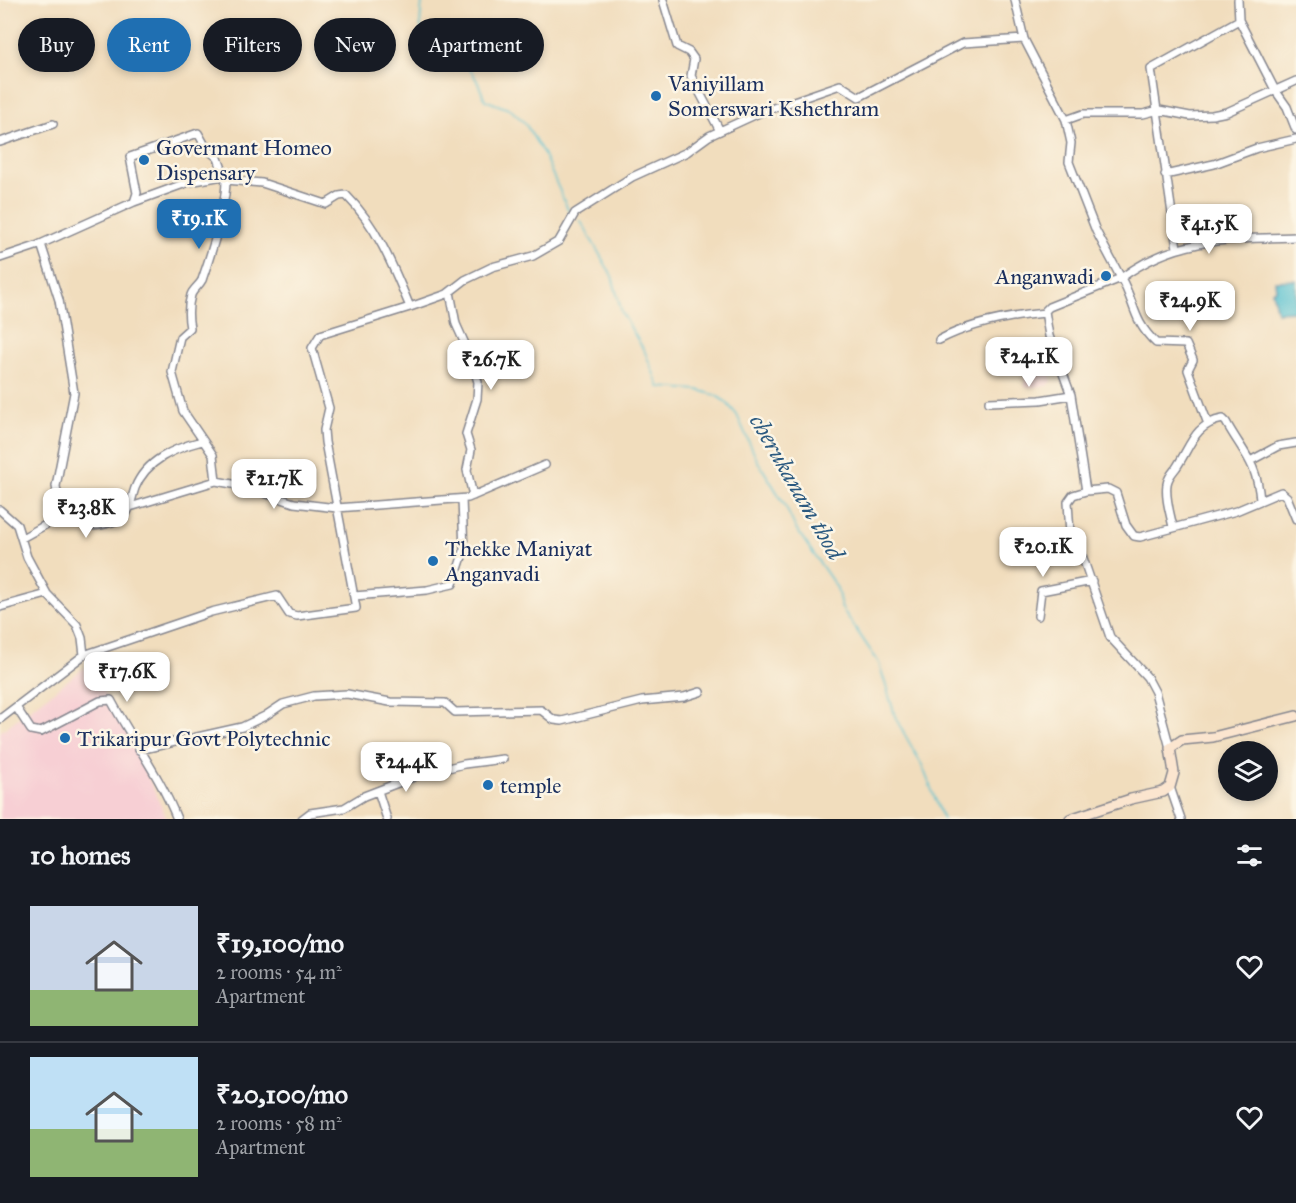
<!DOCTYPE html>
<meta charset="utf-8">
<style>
:root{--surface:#171b24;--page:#20242c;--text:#f1f3f6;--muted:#9ea1a6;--line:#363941;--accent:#1f6fb2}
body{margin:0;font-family:"IM FELL Great Primer",serif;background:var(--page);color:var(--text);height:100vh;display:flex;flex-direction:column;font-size:22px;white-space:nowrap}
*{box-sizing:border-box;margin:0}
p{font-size:20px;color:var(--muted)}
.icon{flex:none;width:33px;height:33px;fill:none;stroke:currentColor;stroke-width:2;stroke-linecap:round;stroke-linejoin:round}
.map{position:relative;height:819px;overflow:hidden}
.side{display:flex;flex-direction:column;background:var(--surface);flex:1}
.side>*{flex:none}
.hud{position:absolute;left:18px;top:18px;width:600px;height:54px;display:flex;gap:12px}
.fabs{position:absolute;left:1218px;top:741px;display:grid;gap:12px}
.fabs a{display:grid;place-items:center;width:60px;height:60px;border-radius:50%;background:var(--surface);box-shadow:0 3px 9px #0003;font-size:30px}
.price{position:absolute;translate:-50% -51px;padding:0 14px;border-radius:12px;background:#fff;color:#222;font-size:20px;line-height:39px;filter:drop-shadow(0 2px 3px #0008)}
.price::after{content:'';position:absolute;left:50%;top:36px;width:18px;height:14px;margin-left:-9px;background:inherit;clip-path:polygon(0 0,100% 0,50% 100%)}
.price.active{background:var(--accent);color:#fff}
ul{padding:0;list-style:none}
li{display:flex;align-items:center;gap:18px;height:150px;padding:0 30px}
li+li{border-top:2px solid var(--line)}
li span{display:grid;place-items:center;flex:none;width:168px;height:120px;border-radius:0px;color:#555}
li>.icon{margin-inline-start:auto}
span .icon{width:72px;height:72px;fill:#fffc;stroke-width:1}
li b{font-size:26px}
h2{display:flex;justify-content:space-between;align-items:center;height:72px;padding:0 30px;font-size:26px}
.pill{padding:0 21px;border-radius:27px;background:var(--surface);box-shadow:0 3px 9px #0003;font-size:21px;line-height:54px}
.pill.active{background:var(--accent);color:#fff}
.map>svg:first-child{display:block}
.built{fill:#f7cfd4}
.water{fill:#55c0d0;stroke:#387897;stroke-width:1.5}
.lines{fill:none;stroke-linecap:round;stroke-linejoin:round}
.stream{stroke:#55c0d0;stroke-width:1.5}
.street-casing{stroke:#86868e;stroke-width:10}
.secondary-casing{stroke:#86868e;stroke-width:12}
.street{stroke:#fff;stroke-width:7}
.secondary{stroke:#fbe5cf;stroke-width:9}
.poi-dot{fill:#1f6fb2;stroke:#fcf5e5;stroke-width:2}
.labels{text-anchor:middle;stroke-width:5;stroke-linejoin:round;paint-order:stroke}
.poi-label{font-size:22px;fill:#1b2f5e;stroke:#fcf5e5;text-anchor:start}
.water-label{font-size:24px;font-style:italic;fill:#2c5a80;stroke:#fcf5e5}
</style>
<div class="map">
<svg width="1296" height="819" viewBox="0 0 1296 819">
<rect width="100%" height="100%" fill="#fcf5e5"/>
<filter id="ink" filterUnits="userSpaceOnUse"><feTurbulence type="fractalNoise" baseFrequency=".0167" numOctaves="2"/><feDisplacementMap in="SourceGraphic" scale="12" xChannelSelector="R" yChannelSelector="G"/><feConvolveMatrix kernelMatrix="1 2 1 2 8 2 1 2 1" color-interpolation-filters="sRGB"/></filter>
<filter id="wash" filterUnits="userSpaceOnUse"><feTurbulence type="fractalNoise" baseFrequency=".008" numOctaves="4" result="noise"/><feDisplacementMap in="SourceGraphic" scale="24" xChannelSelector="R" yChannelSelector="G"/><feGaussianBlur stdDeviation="1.35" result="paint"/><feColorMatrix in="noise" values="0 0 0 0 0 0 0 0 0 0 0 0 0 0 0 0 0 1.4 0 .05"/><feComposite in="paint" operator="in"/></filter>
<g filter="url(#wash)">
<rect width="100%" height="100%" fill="#f1ddbd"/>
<path class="built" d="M1024,358L1045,359L1052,380L1048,386L1025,387Z
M84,668L103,691L133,744L167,819H0V732Z"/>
<path class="water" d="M1296,280V311L1277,312L1272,291L1276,289L1275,281Z"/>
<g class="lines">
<path class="stream" d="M422,0C422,9 419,20 421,28C429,53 453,54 467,67C477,76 480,89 485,100L511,110L525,123L543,153L570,214
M580,220L612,276L622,313L645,352L659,387L698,390L715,395L726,402L737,415L757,460L785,505L795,527L837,588L841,607L879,663L896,719L922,765L943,819"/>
</g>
</g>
<g filter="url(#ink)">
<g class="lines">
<g class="street-casing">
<path id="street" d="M663,0L677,46L689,52L694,59L691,76L720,131
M1239,20L1275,90L1287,107L1296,130
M1024,39L1066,120L1071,143L1069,162L1096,231L1121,278L1049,307L1045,311L1049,336L1071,395L1086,491L1073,495L1068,502L1070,534L1083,558L1110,637L1147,677L1155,692L1170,748
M1066,120L1083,114H1143L1159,110L1190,116L1212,115L1227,112L1296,81
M0,142L53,124
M1165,175L1214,164L1257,148L1296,139
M134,202L189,182L223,176
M41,244L59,300L74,393L56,486L61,517
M1177,248L1151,69L1239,20L1238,0
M0,258L36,246L134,202L137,193L130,157L198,133L207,149L218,158L226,180L262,183L326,204L339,196L346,195C377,226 393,266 410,307L447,294L465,280L492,267L533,256L559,241L575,213L632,177L687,152L709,136L759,113L840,85L859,97L963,43L1024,39L1015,0
M450,292L456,324L470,355L478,382L477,399L466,434L471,450L467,470L473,496
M939,340C971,323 1010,316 1045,313
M989,402L1040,400L1071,395
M1208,424L1188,370L1193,360L1186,344L1156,343C1132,320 1136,305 1121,278C1176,237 1231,239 1296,237
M1252,460L1278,446L1296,443
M216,481L243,486L294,503L337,508L468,498L545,465
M1086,491L1108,489L1116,493L1126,525L1134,536L1140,537L1236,511L1281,492L1287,497L1296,519
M130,507L216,481L213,455L183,411L172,372L180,337L190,328C188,318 188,305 191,295C193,289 199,286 202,280C211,254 226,206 226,180
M0,510L17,525L27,557L47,594L77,625L82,638L84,655
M1173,527C1170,513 1165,498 1167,484C1168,477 1172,473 1176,468C1191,446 1194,424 1223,419L1226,422C1243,453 1257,462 1260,500
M22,538L65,514C88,530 96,528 123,518C131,510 131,499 135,488C146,460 175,448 202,441
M354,596L427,590L453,584L464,551L462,499
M0,607L47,594
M1038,616L1041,591L1092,581
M16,707L31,730L41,732L100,701L111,700C132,740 160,776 177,819
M0,719L84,655L211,612L277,596L289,614L297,616L356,608L325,442L324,430L329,408L312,348L320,335L410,307
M139,750L242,727L265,716L283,704L314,696L347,694L390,702L445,703L455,712L541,710L554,720L562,721L642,701L684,697L700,692
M1170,787L1181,819
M378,791L387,819
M302,819L310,813L344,808L364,796L416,776L464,764L503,759"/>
</g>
<g class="secondary-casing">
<path id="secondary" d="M1070,819L1131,799L1163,792L1170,787L1174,773L1170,748L1182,740L1213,737L1296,716"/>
</g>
<use href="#street" class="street"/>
<use href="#secondary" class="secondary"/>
</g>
</g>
<g class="poi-dot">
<circle cx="656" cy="96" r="6"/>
<circle cx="144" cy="160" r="6"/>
<circle cx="1106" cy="276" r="6"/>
<circle cx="433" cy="561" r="6"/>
<circle cx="65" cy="738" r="6"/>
<circle cx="488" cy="785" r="6"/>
</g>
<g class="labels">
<g class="poi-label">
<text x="668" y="91">Vaniyillam<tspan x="668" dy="25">Somerswari Kshethram</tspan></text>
<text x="156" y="155">Govermant Homeo<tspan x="156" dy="25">Dispensary</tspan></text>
<text x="1094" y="284" text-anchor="end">Anganwadi</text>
<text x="445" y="556">Thekke Maniyat<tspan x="445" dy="25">Anganvadi</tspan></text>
<text x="77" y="746">Trikaripur Govt Polytechnic</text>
<text x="500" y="793">temple</text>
</g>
<g class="water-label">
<text transform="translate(797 487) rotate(60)" y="8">cherukanam thod</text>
</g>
</g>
</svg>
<div class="fabs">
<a><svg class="icon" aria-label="layers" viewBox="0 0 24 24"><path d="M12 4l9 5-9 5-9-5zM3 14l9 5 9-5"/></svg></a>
</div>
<b class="price active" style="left:199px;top:250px">₹19.1K</b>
<b class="price" style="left:1209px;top:255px">₹41.5K</b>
<b class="price" style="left:1190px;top:332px">₹24.9K</b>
<b class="price" style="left:1029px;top:388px">₹24.1K</b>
<b class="price" style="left:491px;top:391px">₹26.7K</b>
<b class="price" style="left:274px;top:510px">₹21.7K</b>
<b class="price" style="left:86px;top:539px">₹23.8K</b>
<b class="price" style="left:1043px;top:578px">₹20.1K</b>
<b class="price" style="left:127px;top:703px">₹17.6K</b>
<b class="price" style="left:406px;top:793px">₹24.4K</b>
<div class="hud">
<a class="pill">Buy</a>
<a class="pill active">Rent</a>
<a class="pill">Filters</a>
<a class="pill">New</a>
<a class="pill">Apartment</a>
</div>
</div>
<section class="side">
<h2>10 homes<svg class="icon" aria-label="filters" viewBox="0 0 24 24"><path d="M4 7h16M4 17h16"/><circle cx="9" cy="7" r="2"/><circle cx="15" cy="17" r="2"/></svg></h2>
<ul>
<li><span style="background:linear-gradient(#c9d6e8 70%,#8fb573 0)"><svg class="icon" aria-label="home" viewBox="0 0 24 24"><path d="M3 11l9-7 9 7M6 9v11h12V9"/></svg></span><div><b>₹19,100/mo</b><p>2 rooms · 54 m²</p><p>Apartment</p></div><svg class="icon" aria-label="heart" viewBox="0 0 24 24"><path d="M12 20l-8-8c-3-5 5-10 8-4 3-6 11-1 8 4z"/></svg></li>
<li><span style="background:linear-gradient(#bfe0f5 60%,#8fb573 0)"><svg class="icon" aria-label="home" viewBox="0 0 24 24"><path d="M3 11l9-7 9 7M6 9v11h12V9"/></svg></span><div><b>₹20,100/mo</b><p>2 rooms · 58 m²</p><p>Apartment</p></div><svg class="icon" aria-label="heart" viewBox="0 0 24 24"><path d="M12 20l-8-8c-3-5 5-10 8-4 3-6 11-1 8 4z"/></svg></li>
</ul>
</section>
